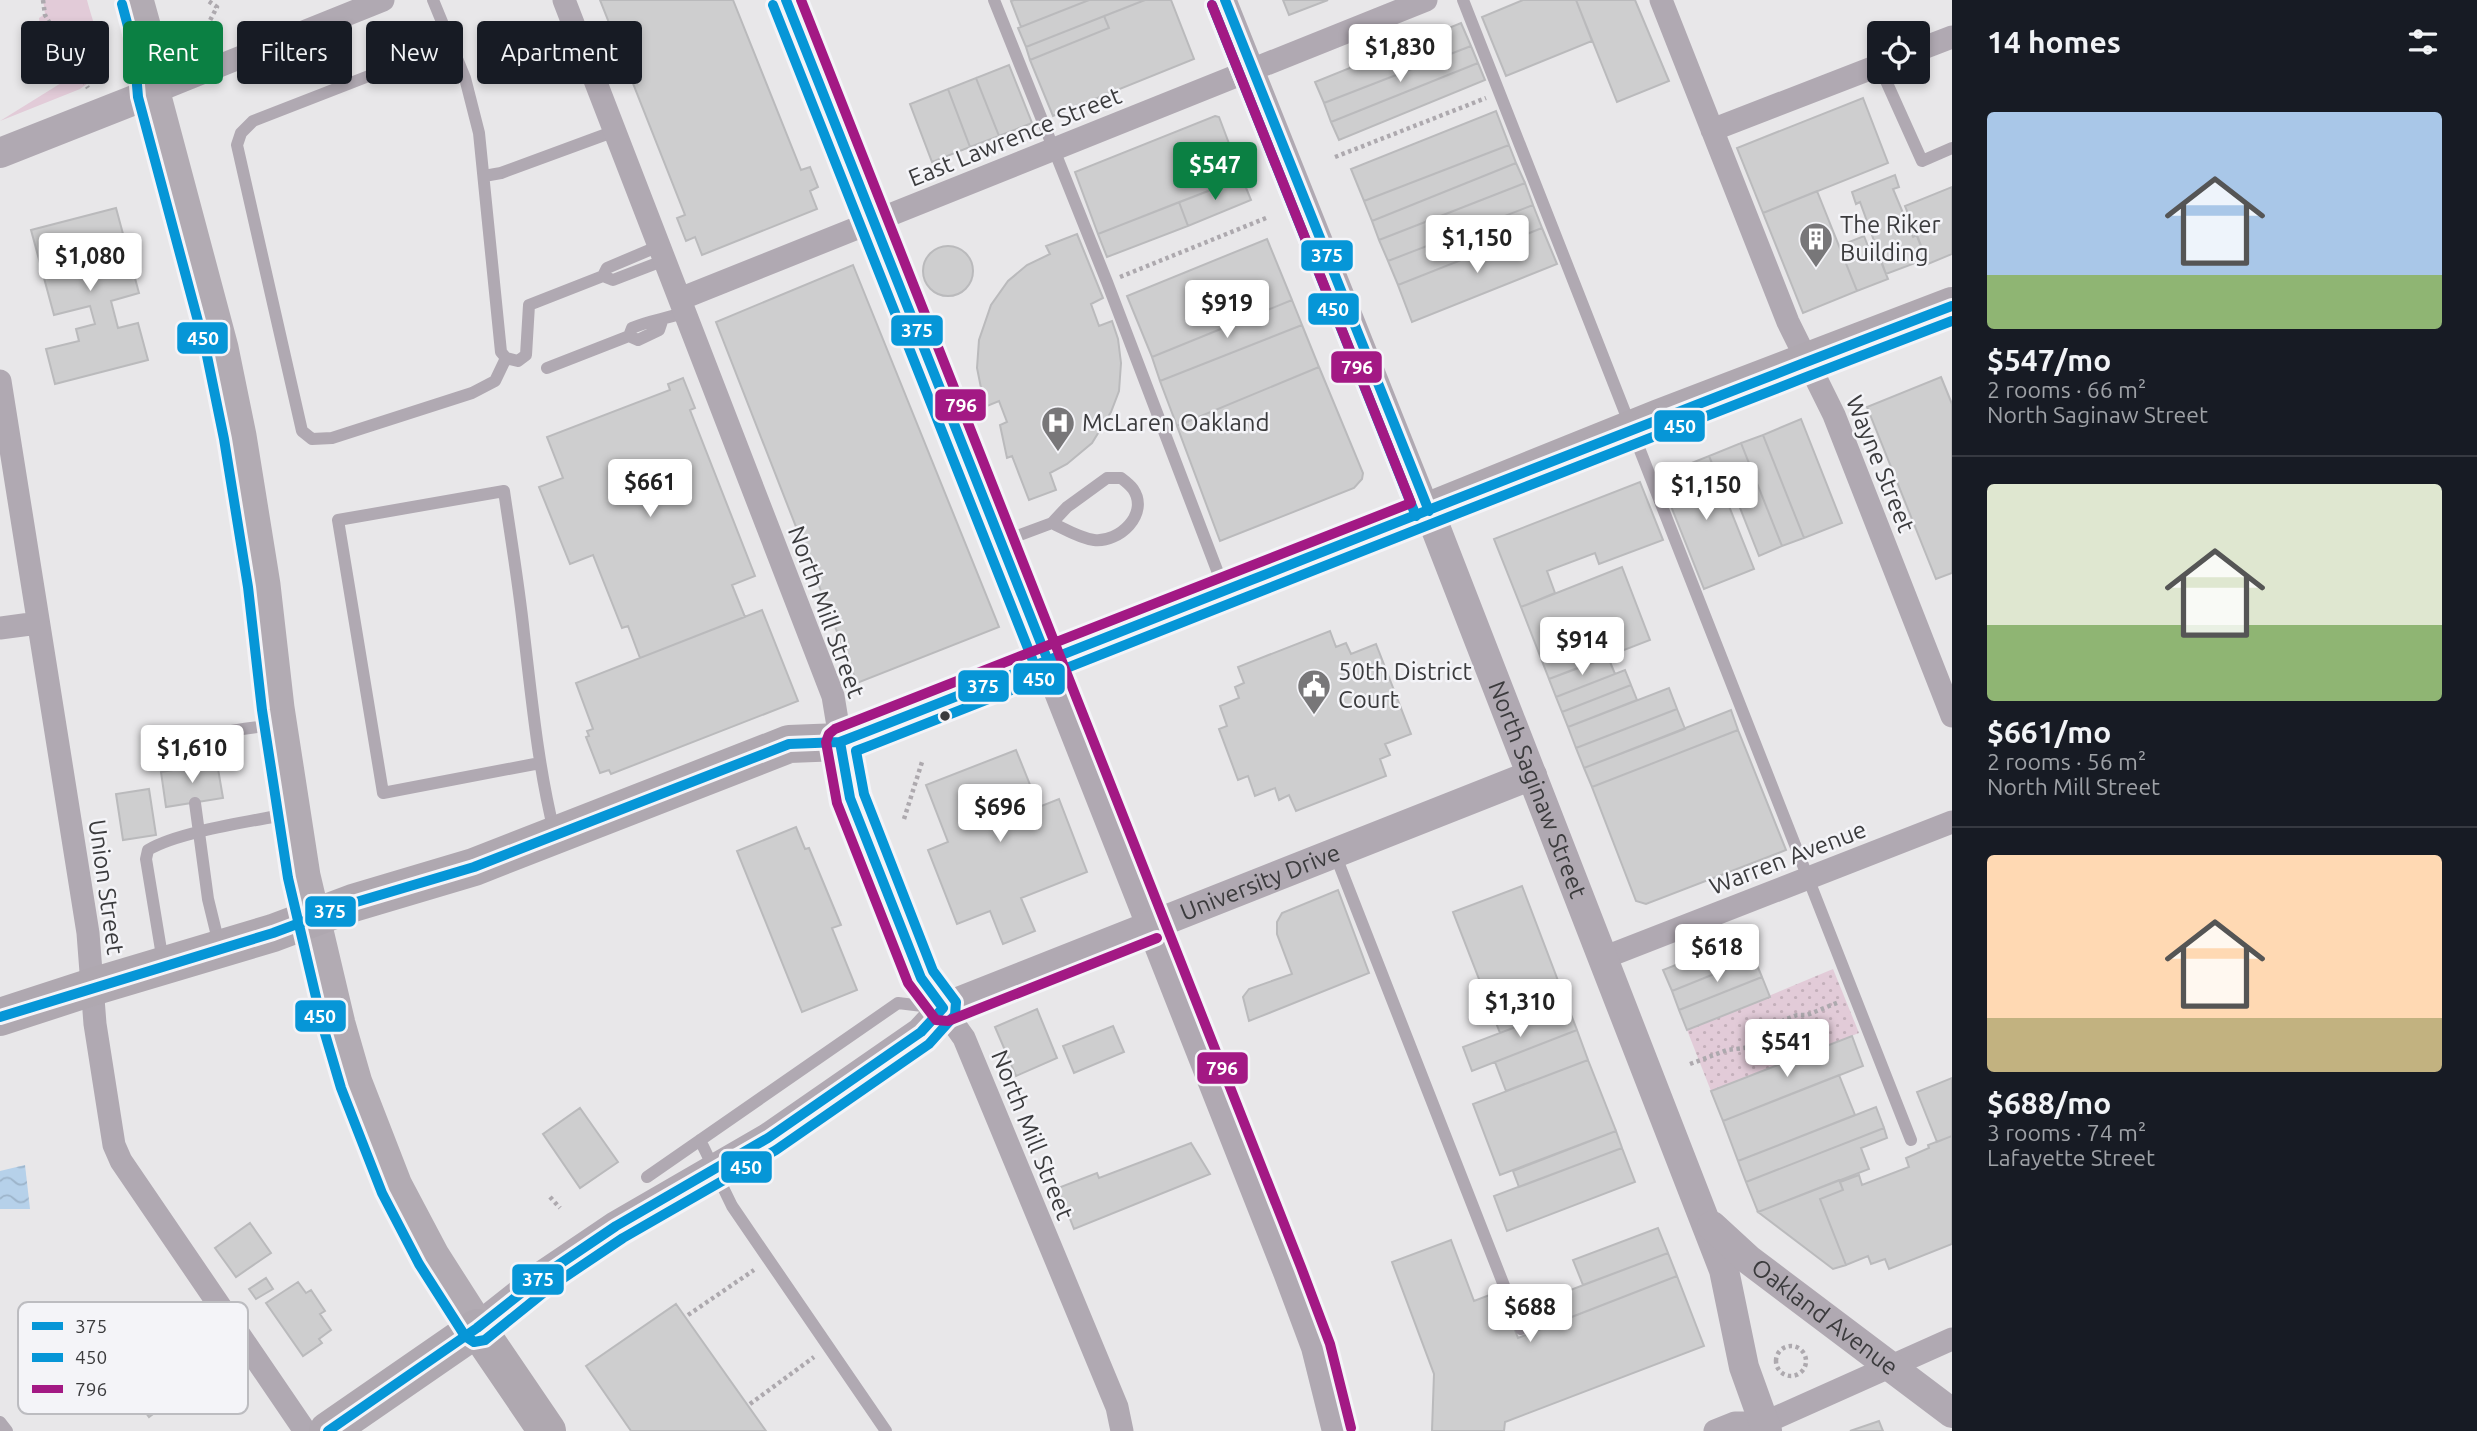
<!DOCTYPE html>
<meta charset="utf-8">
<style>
:root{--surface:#171b24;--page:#20242c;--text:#f1f3f6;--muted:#9ea1a6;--line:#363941;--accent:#0b8043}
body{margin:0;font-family:Ubuntu,sans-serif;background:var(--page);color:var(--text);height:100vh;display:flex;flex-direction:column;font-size:26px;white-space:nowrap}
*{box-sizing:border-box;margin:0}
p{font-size:23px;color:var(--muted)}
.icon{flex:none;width:38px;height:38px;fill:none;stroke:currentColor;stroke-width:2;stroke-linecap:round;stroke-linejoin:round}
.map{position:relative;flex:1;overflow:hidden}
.sheet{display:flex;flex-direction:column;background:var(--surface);width:525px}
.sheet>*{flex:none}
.guide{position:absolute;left:21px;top:21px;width:665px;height:63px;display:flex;gap:14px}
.tools{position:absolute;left:1867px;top:21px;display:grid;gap:14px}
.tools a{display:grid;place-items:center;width:63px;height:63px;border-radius:7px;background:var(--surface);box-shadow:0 4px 10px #0003;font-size:35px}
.price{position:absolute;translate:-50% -60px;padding:0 16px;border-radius:7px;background:#fff;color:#222;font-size:23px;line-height:46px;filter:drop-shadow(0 2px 4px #0008)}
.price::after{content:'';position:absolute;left:50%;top:42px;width:21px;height:16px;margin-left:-10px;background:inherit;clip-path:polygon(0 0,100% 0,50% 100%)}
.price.selected{background:var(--accent);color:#fff}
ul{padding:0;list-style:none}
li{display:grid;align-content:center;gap:14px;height:371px;padding:0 35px}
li+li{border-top:2px solid var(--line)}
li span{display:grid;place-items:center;height:217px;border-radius:7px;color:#555}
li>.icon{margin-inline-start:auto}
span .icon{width:126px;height:126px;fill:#fffc;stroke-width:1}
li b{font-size:30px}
h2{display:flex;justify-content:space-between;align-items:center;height:84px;padding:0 35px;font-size:30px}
.pill{padding:0 24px;border-radius:7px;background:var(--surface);box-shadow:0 4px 10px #0003;font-size:24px;line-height:63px}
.pill.selected{background:var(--accent);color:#fff}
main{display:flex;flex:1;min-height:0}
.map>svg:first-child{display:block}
.grass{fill:#e2cbd8}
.park{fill:url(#park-dots)}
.water{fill:url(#water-waves)}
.building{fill:#cececf;stroke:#bababc;stroke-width:2}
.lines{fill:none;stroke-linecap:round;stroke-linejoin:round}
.path{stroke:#ada9ae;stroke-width:4.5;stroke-dasharray:3.5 3.5;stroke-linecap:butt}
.service{stroke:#b0a9b2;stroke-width:12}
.minor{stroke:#b0a9b2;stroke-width:23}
.tertiary{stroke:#b0a9b2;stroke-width:30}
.primary{stroke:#b2abb3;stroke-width:37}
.trunk{stroke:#afa8b0;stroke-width:38}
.bus-1-casing{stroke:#f4f4f8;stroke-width:16}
.bus-2-casing{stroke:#f4f4f8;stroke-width:16}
.bus-3-casing{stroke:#f4f4f8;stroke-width:16}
.bus-1{stroke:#0696d7;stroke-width:10}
.bus-2{stroke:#0696d7;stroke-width:10}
.bus-3{stroke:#a31984;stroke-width:10}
.bus-dot{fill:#3b3b3d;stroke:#f4f4f8;stroke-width:2.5}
.labels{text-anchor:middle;stroke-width:5;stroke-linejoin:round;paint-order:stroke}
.street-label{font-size:24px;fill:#3b3b3d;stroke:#f4f4f8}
.poi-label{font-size:24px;fill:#3b3b3d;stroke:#f4f4f8;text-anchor:start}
.key{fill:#f4f4f8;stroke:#bcbcc0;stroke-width:2}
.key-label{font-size:19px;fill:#3b3b3d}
.line-badge{stroke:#f4f4f8;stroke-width:2.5}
.badge-label{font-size:19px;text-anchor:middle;font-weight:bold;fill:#fff}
</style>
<main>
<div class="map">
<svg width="1952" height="1431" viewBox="0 0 1952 1431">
<defs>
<pattern id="park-dots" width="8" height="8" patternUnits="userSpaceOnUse" patternTransform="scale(1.75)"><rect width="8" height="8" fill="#e2cbd8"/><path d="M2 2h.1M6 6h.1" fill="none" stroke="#c3afba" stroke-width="1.8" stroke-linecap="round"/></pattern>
<pattern id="water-waves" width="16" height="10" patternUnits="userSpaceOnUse" patternTransform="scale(1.75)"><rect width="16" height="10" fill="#b6d1ea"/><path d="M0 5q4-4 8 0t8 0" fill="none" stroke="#9db4ca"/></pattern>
</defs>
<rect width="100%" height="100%" fill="#e8e7e9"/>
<path class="grass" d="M43,0H87C95,31 114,69 80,89L0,121L66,80L40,31L39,18L45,14Z"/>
<path class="park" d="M1833,969L1859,1033L1711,1091L1687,1030Z"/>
<path class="water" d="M25,1165L30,1209H0V1171Z"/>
<path class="building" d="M600,0H733L801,170L810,167L818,187L810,191L817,209L702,255L695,237L686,241L677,218L685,215Z
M1014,0H1089L1021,27L1011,1Z
M1089,0H1145L1026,47L1018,28Z
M1145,0H1171L1194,59L1053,116L1030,60L1109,28L1104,16Z
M1283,0H1328L1289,15Z
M1523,0H1576L1592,41L1506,76L1482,17Z
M1576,0H1635L1669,81L1617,102Z
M1104,16L1109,28L1030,60L1026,47Z
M1461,23L1471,46L1324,103L1315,82Z
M1471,46L1478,63L1331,122L1324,103Z
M1478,63L1485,80L1339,140L1331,122Z
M1009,65L1032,123L999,136L976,78Z
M976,78L999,136L970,147L948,89Z
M948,89L970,147L932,162L910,104Z
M1863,98L1888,163L1763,213L1737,148Z
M1496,111L1509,145L1364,201L1351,169Z
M1215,116L1219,117L1242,178L1098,234L1075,172Z
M1509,145L1516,163L1372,221L1364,201Z
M1516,163L1525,183L1379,240L1372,221Z
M1895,175L1899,187L1893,189L1913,237L1917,235L1926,259L1886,274L1860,202L1856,204L1852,192Z
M1242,178L1251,200L1188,226L1179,202Z
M1525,183L1533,205L1388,261L1379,240Z
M1952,187V254L1928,264L1905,206Z
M1817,191L1857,291L1803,313L1763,213Z
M1179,202L1188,226L1107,257L1098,234Z
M1533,205L1542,228L1398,285L1388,261Z
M116,208L139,293L111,301L118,328L138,323L148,360L55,384L46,349L79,341L76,329L95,324L90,306L54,315L31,230Z
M1542,228L1557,264L1412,322L1398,285Z
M1077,234L1103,298L1091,304L1099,326L1112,321L1118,339L1121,363L1119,391L1111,412L1092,443L1067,464L1050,473L1056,490L1029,500L1012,456L1007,458L1000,425L1007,422L999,401L987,406L983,398L977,368L979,340L991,305L1008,281L1027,265L1050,254L1046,246Z
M1864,236L1871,254L1877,252L1888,279L1857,291L1839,246Z
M1267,239L1292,300L1152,357L1127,296Z
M923 271a25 25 0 1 1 50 0a25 25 0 1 1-50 0Z
M853,265L999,627L857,683L716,322Z
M1292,300L1302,325L1160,381L1152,357Z
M1302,325L1319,367L1177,426L1160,381Z
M1319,367L1363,473L1362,479L1354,488L1220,541L1177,426Z
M1941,377L1952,404V573L1936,579L1867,407Z
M683,378L695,408L690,410L755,576L732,585L745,617L640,658L628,626L622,628L593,555L570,564L539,487L563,478L547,437L670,390L668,384Z
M1801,419L1842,523L1804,538L1763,435Z
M1763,435L1804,538L1782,546L1741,443Z
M1741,443L1782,546L1759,556L1727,475L1718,478L1709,456Z
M1709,456L1754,569L1704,589L1659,476Z
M1640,482L1663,540L1599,564L1595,553L1547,571L1555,593L1521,607L1494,539Z
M1622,567L1650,640L1549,679L1521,607Z
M762,610L798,701L611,774L609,770L600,773L586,737L589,736L587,731L593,729L576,683Z
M1330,631L1336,647L1346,643L1351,654L1376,644L1411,734L1385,744L1390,755L1380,759L1386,776L1296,811L1289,795L1279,800L1275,788L1255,796L1248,776L1238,780L1219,729L1227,726L1220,706L1239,698L1235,687L1244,683L1238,667Z
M1608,657L1615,674L1556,697L1549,679Z
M1625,670L1631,685L1562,712L1556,697Z
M1631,685L1637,700L1568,727L1562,712Z
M1669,688L1677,709L1576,748L1568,727Z
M1677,709L1685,729L1584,768L1576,748Z
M1731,710L1738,730L1592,787L1584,768Z
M1738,730L1786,850L1646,904L1636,901L1592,787Z
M1016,750L1039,807L1059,799L1087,872L1021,898L1035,931L1003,944L990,911L957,924L928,850L948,842L926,785Z
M217,763L223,798L166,807L161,772Z
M149,789L156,835L123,840L116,794Z
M796,827L805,849L809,848L841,925L832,928L857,990L802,1012L737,851Z
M1522,886L1568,1007L1500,1033L1453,912Z
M1338,890L1369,973L1249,1021L1243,997L1249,989L1292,974L1277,934V922L1282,913Z
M1746,937L1754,958L1672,991L1663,970Z
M1754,958L1762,977L1679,1010L1672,991Z
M1762,977L1770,997L1687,1030L1679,1010Z
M1568,1007L1577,1030L1472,1071L1463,1047Z
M1037,1009L1057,1058L1016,1076L995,1027Z
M1113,1026L1124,1052L1074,1073L1063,1046Z
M1577,1030L1588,1060L1506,1091L1495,1062Z
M1852,1036L1863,1066L1723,1121L1711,1091Z
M1588,1060L1616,1131L1500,1175L1473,1104Z
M1839,1075L1855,1115L1738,1161L1723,1121Z
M1952,1078V1136L1937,1142L1917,1092Z
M1876,1107L1884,1128L1746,1182L1738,1161Z
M580,1108L618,1162L580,1188L543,1134Z
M1884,1128L1887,1138L1861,1148L1869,1169L1758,1212L1746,1182Z
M1616,1131L1622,1148L1519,1187L1513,1171Z
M1952,1136V1244L1889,1269L1885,1259L1871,1264L1868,1256L1846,1265L1820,1199L1843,1190L1840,1182L1859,1175L1862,1185L1909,1167L1906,1158L1929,1148L1928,1145Z
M1191,1143L1210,1174L1074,1229L1058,1188L1097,1173L1099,1178Z
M1622,1148L1635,1182L1507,1231L1494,1196Z
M1839,1180L1843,1190L1820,1199L1846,1265L1833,1269L1758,1212Z
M250,1223L271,1253L236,1277L215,1248Z
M1658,1228L1668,1253L1583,1285L1573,1260Z
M1451,1240L1474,1301L1500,1291L1518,1338L1677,1276L1704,1346L1505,1422L1504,1431H1432L1434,1374L1392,1262Z
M1668,1253L1677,1276L1533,1332L1523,1308Z
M266,1278L273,1289L256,1299L249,1289Z
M298,1282L306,1293L311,1290L325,1311L320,1314L331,1330L319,1339L322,1343L303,1356L266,1303Z
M676,1304L766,1431H631L586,1366Z
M140,1352L173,1399L149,1417L115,1370Z
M1879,1421L1883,1431H1850Z"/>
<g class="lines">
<path class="path" d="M43,0L45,15L88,88
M206,47V28L217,7L207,0
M1335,157L1486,98
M1120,277L1266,218
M904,819L922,762
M1690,1064L1727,1050L1760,1046L1784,1020L1797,1015H1807L1839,1002
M550,1197L560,1208
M688,1315L754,1270
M1776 1361a15 15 0 1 1 30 0a15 15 0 1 1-30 0Z
M750,1404L814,1357"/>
<path class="service" d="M433,0L465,78L479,133L501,352L506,358L518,361L526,355L529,305L603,276L607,268L659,246
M994,0L1107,282L1223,586
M1463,0L1911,1140
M451,44L253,121L241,133L237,145L302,431L312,439L332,438L472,393L495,381L506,358
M1882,72L1922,161L1952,148
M484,176L501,173L615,131
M603,276L613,280L665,260
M662,321L659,330L638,340L629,336L632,328C650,320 666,319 685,312
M547,368L629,336
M1107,478H1121C1125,481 1130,485 1133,489C1150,514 1119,543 1094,540C1079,538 1065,529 1052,523L1067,507Z
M1001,542L1052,523
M540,763L383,793L338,520L504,491C511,539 519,586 524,634C532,701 538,766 554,831
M189,767C189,762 188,754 190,750C198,731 255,728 274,725
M195,803L208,899L219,944
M1335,854L1521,1329
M163,962L146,859L148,850C177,832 253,821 288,814
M700,1140L732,1206L886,1431
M647,1177L898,1003L939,1008
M0,1422L7,1431"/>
<path class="minor" d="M564,0L833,696L850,798L921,978L964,1038L1117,1407L1122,1431
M1225,0L1429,511
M1661,0L1788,322L1834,415L1952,716
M1918,50L1952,37
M152,93L383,0
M1712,130L1880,65
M680,299L1426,0
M0,381L88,933L95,1024L114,1145L121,1161L305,1431
M0,628L38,623
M1603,958L1952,822
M1715,1431L1735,1423H1764L1952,1339"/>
<g class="tertiary">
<path d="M786,0L1288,1272L1316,1347L1337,1431"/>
<path d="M0,153L152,93"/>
<path id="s1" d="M1429,511L1724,1270L1744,1367L1767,1431"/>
<path id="s2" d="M1712,1226L1749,1260L1952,1413"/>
<path id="s3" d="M477,1328L545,1274L616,1226L768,1138L921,1032L943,1008L1532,775"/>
</g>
<path class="primary" d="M135,0L148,47L152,93L220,348L238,436L262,585L276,708L302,876L337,1024L354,1083L394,1186L431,1256L477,1328"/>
<path class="trunk" d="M0,1017L92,987L273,933L353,903L474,867L789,744L840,742L1429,511L1659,418L1952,306
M328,1431L477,1328L547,1431"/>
<g class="bus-1-casing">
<path id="bus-1" d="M786,0L1048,661
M1225,0L1429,511
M0,1017L273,933L353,903L474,867L789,744L840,742C1211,597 1580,448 1952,306
M328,1431L477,1328L545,1274L616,1226L768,1138L921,1032L943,1008L921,978L850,798L840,742"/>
</g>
<g class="bus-2-casing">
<path id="bus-2" d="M122,4L134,49L138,97L206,351L224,439L248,587L262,710L288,878L323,1027L341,1088L382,1193L419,1264L465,1336L474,1342L485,1340L553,1285L623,1238L776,1150L929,1044L955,1015L956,1002L933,971L864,794L856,751C1221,608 1585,461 1952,321
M773,5L1035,666
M1212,5L1416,516"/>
</g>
<g class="bus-3-casing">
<path id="bus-3" d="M801,0L1301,1267L1330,1344L1351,1428
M1157,938L948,1021L936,1020L908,983L837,803L826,742L829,734L835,729L1411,503L1212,5"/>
</g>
<use href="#bus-1" class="bus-1"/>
<use href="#bus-2" class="bus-2"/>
<use href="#bus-3" class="bus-3"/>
</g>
<defs>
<g id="building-pin" transform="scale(1.75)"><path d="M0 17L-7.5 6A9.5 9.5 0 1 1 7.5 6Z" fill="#787779" stroke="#f4f4f8"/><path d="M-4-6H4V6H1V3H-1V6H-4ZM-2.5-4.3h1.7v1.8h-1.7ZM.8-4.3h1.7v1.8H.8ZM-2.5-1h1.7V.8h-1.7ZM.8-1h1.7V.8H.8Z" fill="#fff"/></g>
<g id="hospital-pin" transform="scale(1.75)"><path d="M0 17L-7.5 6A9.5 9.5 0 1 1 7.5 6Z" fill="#787779" stroke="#f4f4f8"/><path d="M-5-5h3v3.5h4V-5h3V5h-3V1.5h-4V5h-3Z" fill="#fff"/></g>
<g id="civic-pin" transform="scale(1.75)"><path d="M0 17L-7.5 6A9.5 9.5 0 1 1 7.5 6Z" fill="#787779" stroke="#f4f4f8"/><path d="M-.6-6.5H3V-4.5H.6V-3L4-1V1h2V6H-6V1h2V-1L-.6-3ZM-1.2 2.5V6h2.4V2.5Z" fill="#fff"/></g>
</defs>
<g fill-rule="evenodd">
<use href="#building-pin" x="1816" y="239"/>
<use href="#hospital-pin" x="1058" y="423"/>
<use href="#civic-pin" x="1314" y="686"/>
</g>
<circle class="bus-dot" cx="945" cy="716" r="6"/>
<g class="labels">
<g class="street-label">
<text transform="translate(1015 137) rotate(-22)" y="8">East Lawrence Street</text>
<text transform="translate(1880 464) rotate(68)" y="8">Wayne Street</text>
<text transform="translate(826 612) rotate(70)" y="8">North Mill Street</text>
<text dy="8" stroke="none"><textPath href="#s1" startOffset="299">North Saginaw Street</textPath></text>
<text transform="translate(1788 858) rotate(-21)" y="8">Warren Avenue</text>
<text dy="8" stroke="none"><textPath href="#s3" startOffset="908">University Drive</textPath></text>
<text transform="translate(106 887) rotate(82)" y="8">Union Street</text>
<text transform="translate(1032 1135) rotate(68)" y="8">North Mill Street</text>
<text dy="8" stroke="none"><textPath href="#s2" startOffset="145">Oakland Avenue</textPath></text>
</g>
<g class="poi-label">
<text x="1840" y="233">The Riker<tspan x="1840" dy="28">Building</tspan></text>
<text x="1082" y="431">McLaren Oakland</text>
<text x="1338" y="680">50th District<tspan x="1338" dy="28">Court</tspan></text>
</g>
</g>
<rect x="18" y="1302" width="230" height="112" rx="10" class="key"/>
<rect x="32" y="1322" width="31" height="8" fill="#0696d7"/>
<rect x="32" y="1353" width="31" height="9" fill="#0696d7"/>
<rect x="32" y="1385" width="31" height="8" fill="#a31984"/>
<g class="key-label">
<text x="75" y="1333">375</text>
<text x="75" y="1364">450</text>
<text x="75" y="1396">796</text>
</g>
<g class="line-badge">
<rect x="1300" y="239" width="54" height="33" rx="7" fill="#0696d7"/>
<rect x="1307" y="292" width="53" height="34" rx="7" fill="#0696d7"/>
<rect x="890" y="314" width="54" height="33" rx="7" fill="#0696d7"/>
<rect x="176" y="321" width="53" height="34" rx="7" fill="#0696d7"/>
<rect x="1330" y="350" width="53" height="34" rx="7" fill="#a31984"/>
<rect x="934" y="388" width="53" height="34" rx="7" fill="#a31984"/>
<rect x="1653" y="409" width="53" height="34" rx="7" fill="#0696d7"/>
<rect x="1012" y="662" width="54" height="34" rx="7" fill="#0696d7"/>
<rect x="957" y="669" width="53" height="34" rx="7" fill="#0696d7"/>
<rect x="304" y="895" width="53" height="33" rx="7" fill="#0696d7"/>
<rect x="294" y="999" width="53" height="34" rx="7" fill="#0696d7"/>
<rect x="1196" y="1051" width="53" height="34" rx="7" fill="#a31984"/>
<rect x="720" y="1150" width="53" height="34" rx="7" fill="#0696d7"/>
<rect x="511" y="1263" width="54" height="33" rx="7" fill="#0696d7"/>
</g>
<g class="badge-label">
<text x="1327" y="262">375</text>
<text x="1333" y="316">450</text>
<text x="917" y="337">375</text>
<text x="203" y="345">450</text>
<text x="1357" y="374">796</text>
<text x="961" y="412">796</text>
<text x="1680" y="433">450</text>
<text x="1039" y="686">450</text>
<text x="983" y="693">375</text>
<text x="330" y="918">375</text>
<text x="320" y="1023">450</text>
<text x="1222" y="1075">796</text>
<text x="746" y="1174">450</text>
<text x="538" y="1286">375</text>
</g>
</svg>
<div class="tools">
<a><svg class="icon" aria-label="locate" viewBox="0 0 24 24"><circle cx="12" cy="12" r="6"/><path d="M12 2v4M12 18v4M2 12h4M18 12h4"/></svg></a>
</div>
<b class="price" style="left:1400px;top:84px">$1,830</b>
<b class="price selected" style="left:1215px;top:202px">$547</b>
<b class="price" style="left:1477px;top:275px">$1,150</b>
<b class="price" style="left:90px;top:293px">$1,080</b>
<b class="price" style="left:1227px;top:340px">$919</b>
<b class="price" style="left:650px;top:519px">$661</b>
<b class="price" style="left:1706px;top:522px">$1,150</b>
<b class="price" style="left:1582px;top:677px">$914</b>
<b class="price" style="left:192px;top:785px">$1,610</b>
<b class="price" style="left:1000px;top:844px">$696</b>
<b class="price" style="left:1717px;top:984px">$618</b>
<b class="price" style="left:1520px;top:1039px">$1,310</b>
<b class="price" style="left:1787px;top:1079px">$541</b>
<b class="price" style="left:1530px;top:1344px">$688</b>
<div class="guide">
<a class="pill">Buy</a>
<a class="pill selected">Rent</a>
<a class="pill">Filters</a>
<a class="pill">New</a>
<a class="pill">Apartment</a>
</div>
</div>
<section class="sheet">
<h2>14 homes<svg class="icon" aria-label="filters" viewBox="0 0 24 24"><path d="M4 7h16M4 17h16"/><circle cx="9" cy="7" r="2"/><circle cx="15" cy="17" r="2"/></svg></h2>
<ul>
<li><span style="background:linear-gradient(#a9c7e8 75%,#8fb573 0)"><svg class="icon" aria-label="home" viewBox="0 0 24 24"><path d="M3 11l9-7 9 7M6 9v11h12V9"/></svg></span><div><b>$547/mo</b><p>2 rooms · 66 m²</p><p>North Saginaw Street</p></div></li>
<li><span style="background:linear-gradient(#dfe7d0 65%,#8fb573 0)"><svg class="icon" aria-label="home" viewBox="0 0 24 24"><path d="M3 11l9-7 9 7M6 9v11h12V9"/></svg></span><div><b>$661/mo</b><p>2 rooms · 56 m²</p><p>North Mill Street</p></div></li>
<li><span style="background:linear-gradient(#ffd9b3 75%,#c2b280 0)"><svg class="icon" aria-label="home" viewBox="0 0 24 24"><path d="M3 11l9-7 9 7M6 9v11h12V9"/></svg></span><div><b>$688/mo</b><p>3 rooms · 74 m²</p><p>Lafayette Street</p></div></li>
</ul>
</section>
</main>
